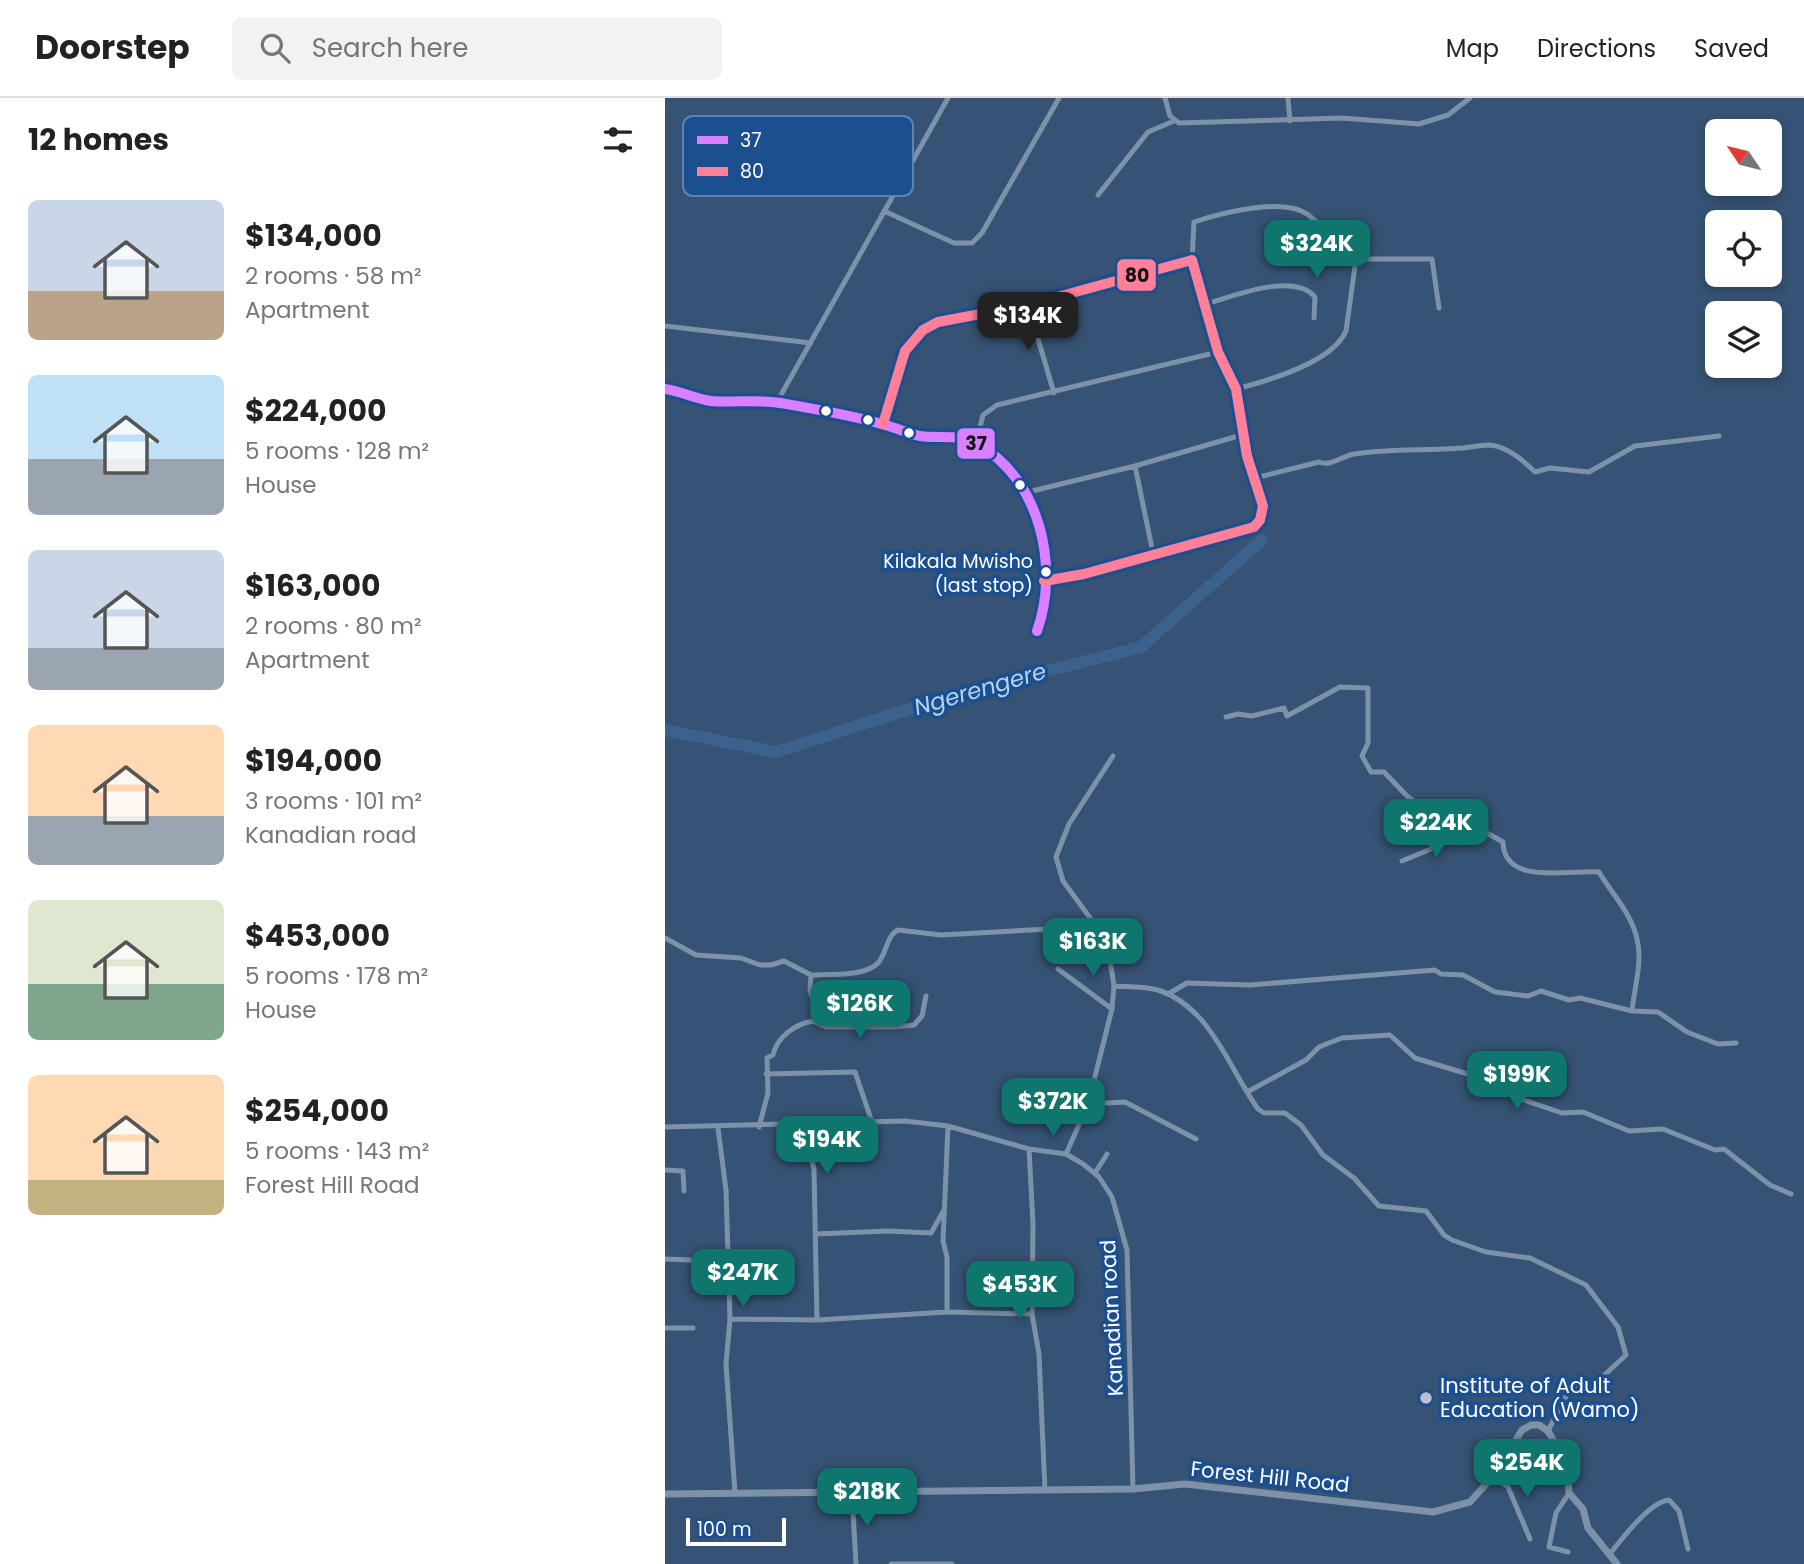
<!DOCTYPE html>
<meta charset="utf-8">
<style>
:root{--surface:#fff;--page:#f2f2f2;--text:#222;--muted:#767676;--line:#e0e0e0;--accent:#0f766e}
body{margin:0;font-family:Poppins,sans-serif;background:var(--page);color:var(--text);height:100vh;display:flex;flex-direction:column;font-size:26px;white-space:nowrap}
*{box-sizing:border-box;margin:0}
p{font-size:23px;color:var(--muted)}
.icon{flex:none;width:38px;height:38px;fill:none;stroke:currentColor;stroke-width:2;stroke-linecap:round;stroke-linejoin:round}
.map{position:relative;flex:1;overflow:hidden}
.sheet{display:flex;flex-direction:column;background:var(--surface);width:665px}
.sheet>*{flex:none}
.needle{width:46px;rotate:305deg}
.controls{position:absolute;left:1040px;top:21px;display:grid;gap:14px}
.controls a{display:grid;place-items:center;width:77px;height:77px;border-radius:10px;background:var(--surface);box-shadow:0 4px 10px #0003;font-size:35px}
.scale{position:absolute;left:21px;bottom:18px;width:100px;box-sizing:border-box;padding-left:7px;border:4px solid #fff;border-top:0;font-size:19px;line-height:24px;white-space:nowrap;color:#fff;-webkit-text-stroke:5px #1b4f8f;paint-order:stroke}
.price{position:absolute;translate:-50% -60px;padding:0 16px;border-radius:14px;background:var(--accent);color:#fff;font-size:23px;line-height:46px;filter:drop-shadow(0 2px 4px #0008)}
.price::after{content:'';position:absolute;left:50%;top:42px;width:21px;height:16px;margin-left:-10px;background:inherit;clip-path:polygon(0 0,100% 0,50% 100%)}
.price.current{background:#222;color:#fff}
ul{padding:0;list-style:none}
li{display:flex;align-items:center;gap:21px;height:175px;padding:0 28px}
li span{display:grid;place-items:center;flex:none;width:196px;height:140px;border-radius:10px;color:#555}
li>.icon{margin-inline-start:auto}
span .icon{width:84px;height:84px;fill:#fffc;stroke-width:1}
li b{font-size:30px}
h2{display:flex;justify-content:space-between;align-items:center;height:84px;padding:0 28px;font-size:30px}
header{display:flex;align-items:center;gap:42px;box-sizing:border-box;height:98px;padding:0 35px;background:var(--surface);border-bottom:2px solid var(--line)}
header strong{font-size:33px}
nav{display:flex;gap:38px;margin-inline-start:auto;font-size:24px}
.search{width:490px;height:63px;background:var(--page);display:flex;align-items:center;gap:18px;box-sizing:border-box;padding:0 24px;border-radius:10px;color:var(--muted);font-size:26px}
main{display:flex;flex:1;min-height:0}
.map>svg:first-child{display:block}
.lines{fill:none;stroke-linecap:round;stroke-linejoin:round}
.river{stroke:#3b618d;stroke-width:12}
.minor{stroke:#7d92a8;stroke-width:5}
.tertiary{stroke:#7d92a8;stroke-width:7}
.bus-1-casing{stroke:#1b4f8f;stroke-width:16}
.bus-2-casing{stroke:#1b4f8f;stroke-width:16}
.bus-1{stroke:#d880ff;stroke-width:10}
.bus-2{stroke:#ff8098;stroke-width:10}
.bus-dot{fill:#fff;stroke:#1b4f8f;stroke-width:2.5}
.poi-dot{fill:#b9c2ce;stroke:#1b4f8f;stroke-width:2.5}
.labels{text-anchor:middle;stroke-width:7;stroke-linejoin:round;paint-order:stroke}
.bus-label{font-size:19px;fill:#fff;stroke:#1b4f8f;text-anchor:end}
.street-label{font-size:21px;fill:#fff;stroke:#1b4f8f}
.poi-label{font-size:21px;fill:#fff;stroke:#1b4f8f;text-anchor:start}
.water-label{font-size:23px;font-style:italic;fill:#b5d3f5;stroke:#1b4f8f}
.key{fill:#1b4f8f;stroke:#5f84b1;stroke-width:2}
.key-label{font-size:19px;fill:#fff}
.line-badge{stroke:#1b4f8f;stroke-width:2.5}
.pale-badge-label{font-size:19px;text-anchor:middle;font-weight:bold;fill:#111}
</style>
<header>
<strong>Doorstep</strong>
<div class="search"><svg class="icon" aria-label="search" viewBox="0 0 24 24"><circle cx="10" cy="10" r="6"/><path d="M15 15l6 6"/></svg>Search here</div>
<nav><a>Map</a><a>Directions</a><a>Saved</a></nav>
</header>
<main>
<section class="sheet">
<h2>12 homes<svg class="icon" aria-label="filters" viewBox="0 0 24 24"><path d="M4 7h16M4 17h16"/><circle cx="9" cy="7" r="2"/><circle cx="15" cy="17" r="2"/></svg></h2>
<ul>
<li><span style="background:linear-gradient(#c9d6e8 65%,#b9a48a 0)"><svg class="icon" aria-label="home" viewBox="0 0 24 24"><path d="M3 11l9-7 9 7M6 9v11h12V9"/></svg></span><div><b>$134,000</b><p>2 rooms · 58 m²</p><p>Apartment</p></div></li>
<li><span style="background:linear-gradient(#bfe0f5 60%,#9aa5b1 0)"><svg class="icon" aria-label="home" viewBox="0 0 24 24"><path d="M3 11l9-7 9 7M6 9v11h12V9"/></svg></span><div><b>$224,000</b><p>5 rooms · 128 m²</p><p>House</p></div></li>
<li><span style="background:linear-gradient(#c9d6e8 70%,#9aa5b1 0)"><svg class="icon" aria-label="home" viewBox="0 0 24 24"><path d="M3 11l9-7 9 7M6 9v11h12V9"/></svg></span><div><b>$163,000</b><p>2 rooms · 80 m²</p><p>Apartment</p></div></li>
<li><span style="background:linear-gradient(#ffd9b3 65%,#9aa5b1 0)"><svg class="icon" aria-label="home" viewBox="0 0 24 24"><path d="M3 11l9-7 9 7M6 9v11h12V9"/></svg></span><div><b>$194,000</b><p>3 rooms · 101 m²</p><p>Kanadian road</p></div></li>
<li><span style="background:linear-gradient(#dfe7d0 60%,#7fa58c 0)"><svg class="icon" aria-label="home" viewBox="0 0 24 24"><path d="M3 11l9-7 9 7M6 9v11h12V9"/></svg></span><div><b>$453,000</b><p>5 rooms · 178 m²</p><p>House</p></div></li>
<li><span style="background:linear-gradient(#ffd9b3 75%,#c2b280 0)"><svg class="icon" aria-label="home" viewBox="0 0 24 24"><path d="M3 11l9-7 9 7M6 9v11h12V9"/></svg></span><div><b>$254,000</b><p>5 rooms · 143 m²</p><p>Forest Hill Road</p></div></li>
</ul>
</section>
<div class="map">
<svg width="1139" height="1466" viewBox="0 0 1139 1466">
<rect width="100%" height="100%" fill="#365274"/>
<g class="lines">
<path class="river" d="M0,632L111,654L288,597L476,549L597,442"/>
<path class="minor" d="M500,0L505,18L514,25L677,20L754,26L783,17L805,0
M623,0L625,23
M433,97L483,34L509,23
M219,113L289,145H307L317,135L394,0
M527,162L529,124C556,115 618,99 642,116C660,129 673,148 691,161H767L774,210
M363,207L389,295
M538,207C566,199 628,173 650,199L649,220
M0,228L146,245
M571,291C602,283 667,265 681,233L691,161
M112,304L283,0
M218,326L240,253L258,232L273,224L363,207L527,162L553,254L571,291L582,358L598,408L595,422L589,429L419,476L379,483
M311,345L318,317L332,307L553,254
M470,368L488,455
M590,380L654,364C666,369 677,358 689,356C726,350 761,353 798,350C807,349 815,347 824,347C842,348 858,362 870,374L885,370L924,374L970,348L1054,338
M363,394L470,368L580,336
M561,619L573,616L587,618L619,610L622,618L675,589L703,590V645L697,658L706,674H719L742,698L770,719L797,733L822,735L838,744C839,789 906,771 934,774C947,796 967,816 972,841C978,863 969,891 967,913
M737,763L773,748L781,735L793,731
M0,840L31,857L76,860L95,867H106L119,863L146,877L145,892L156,927
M393,871L447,911
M146,877C163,876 200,879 213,865C222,855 221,838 233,832L276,837L384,831L405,847L423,855H444
M449,888C463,889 479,888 493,892C546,909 564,971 593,1011L599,1015H620L636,1027L658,1057L689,1080L714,1108L761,1113L779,1137L787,1142L821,1154L865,1160L921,1187L953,1229L961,1257L933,1283L903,1294L883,1333
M503,896L522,885L585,887L770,872L776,876L798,877L830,894L863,898L876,893L904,902L915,900L967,913L993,914L1022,934L1053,946L1071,945
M101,976L190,974L207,1024
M584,993L641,962L654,949L664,945L677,940L725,937L750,960L809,978L859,1002L897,1015L918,1014L964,1033L998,1031L1050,1052L1059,1051L1105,1087L1126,1096
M423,1006L460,1004L531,1041
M137,1026L149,1071L152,1222
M0,1029L240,1023L283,1028L364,1051L401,1056L418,1066L434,1079L447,1099L462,1152L468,1391
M94,1029L103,995L102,960L108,957C112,939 130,926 148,923L161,929H230L249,927L257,918L261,898
M53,1030L61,1092L65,1221L61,1266L70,1395
M364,1051L368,1126L367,1216L374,1256L380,1393
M401,1056L423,1006L447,911L449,888L442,843L398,783L391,759L404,726L448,658
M0,1072L18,1073L19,1093
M430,1075L442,1056
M150,1136L223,1133L266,1135L279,1112
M0,1161L25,1162
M282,1214V1159L278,1143L283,1028
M65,1221L152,1222L282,1214L367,1216
M0,1230H28
M830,1376L831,1381L843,1389L865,1441
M187,1396L191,1466
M903,1454L884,1449L891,1415L904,1395
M944,1457C957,1441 984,1404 1004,1402L1014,1413L1023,1451
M226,1466H287"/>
<path class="tertiary" d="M0,291C15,293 31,301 46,303C69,305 92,301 115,305C150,311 186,317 220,327C231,330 243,335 255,338C275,341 294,335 312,346C375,380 395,469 372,533
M0,1396L468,1391L520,1386L768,1414L805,1404L830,1376L857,1332L866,1327H874L883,1333L902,1366L904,1395L918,1411L923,1430L952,1466"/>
<g class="bus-1-casing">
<path id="bus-1" d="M0,291C15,293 31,301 46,303C69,305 92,301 115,305C150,311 186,317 220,327C231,330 243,335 255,338C275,341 294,335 312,346C375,380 395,469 372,533"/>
</g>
<g class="bus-2-casing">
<path id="bus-2" d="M218,326L240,253L258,232L273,224L363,207L527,162L553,254L571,291L582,358L598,408L595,422L589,429L419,476L379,483"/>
</g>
<use href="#bus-1" class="bus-1"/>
<use href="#bus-2" class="bus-2"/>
</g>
<g class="bus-dot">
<circle cx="161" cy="313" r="6"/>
<circle cx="203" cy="322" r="6"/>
<circle cx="244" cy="335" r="6"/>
<circle cx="355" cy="387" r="6"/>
<circle cx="381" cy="474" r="6"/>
</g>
<circle class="poi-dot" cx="761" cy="1300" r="7"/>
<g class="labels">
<g class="bus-label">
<text x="368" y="470">Kilakala Mwisho<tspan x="368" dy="24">(last stop)</tspan></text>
</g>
<g class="street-label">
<text transform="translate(447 1220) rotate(-93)" y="7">Kanadian road</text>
<text transform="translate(605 1379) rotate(6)" y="7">Forest Hill Road</text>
</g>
<g class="poi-label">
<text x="775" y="1295">Institute of Adult<tspan x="775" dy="24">Education (Wamo)</tspan></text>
</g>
<g class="water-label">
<text transform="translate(315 591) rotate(-16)" y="8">Ngerengere</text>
</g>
</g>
<rect x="18" y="18" width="230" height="80" rx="10" class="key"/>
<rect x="32" y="38" width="31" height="8" fill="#d880ff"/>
<rect x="32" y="69" width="31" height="9" fill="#ff8098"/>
<g class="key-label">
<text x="75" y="49">37</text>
<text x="75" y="80">80</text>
</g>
<g class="line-badge">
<rect x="451" y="160" width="41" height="34" rx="7" fill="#ff8098"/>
<rect x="291" y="329" width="40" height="33" rx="7" fill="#d880ff"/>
</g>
<g class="pale-badge-label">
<text x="472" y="184">80</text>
<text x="311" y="352">37</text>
</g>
</svg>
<div class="controls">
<a><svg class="needle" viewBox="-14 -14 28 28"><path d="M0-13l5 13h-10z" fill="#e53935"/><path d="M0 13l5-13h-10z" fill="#767676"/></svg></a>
<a><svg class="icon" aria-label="locate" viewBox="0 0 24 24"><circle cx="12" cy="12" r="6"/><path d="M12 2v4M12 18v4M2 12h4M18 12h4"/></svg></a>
<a><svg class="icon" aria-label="layers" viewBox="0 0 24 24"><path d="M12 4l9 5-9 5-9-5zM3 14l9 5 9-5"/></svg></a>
</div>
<div class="scale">100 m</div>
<b class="price" style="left:652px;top:182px">$324K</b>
<b class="price current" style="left:363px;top:254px">$134K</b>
<b class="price" style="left:771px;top:761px">$224K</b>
<b class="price" style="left:428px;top:880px">$163K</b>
<b class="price" style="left:195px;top:942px">$126K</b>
<b class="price" style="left:852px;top:1013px">$199K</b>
<b class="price" style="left:388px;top:1040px">$372K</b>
<b class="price" style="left:162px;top:1078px">$194K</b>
<b class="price" style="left:78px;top:1211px">$247K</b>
<b class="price" style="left:355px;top:1223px">$453K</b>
<b class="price" style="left:862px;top:1401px">$254K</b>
<b class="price" style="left:202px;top:1430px">$218K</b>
</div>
</main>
